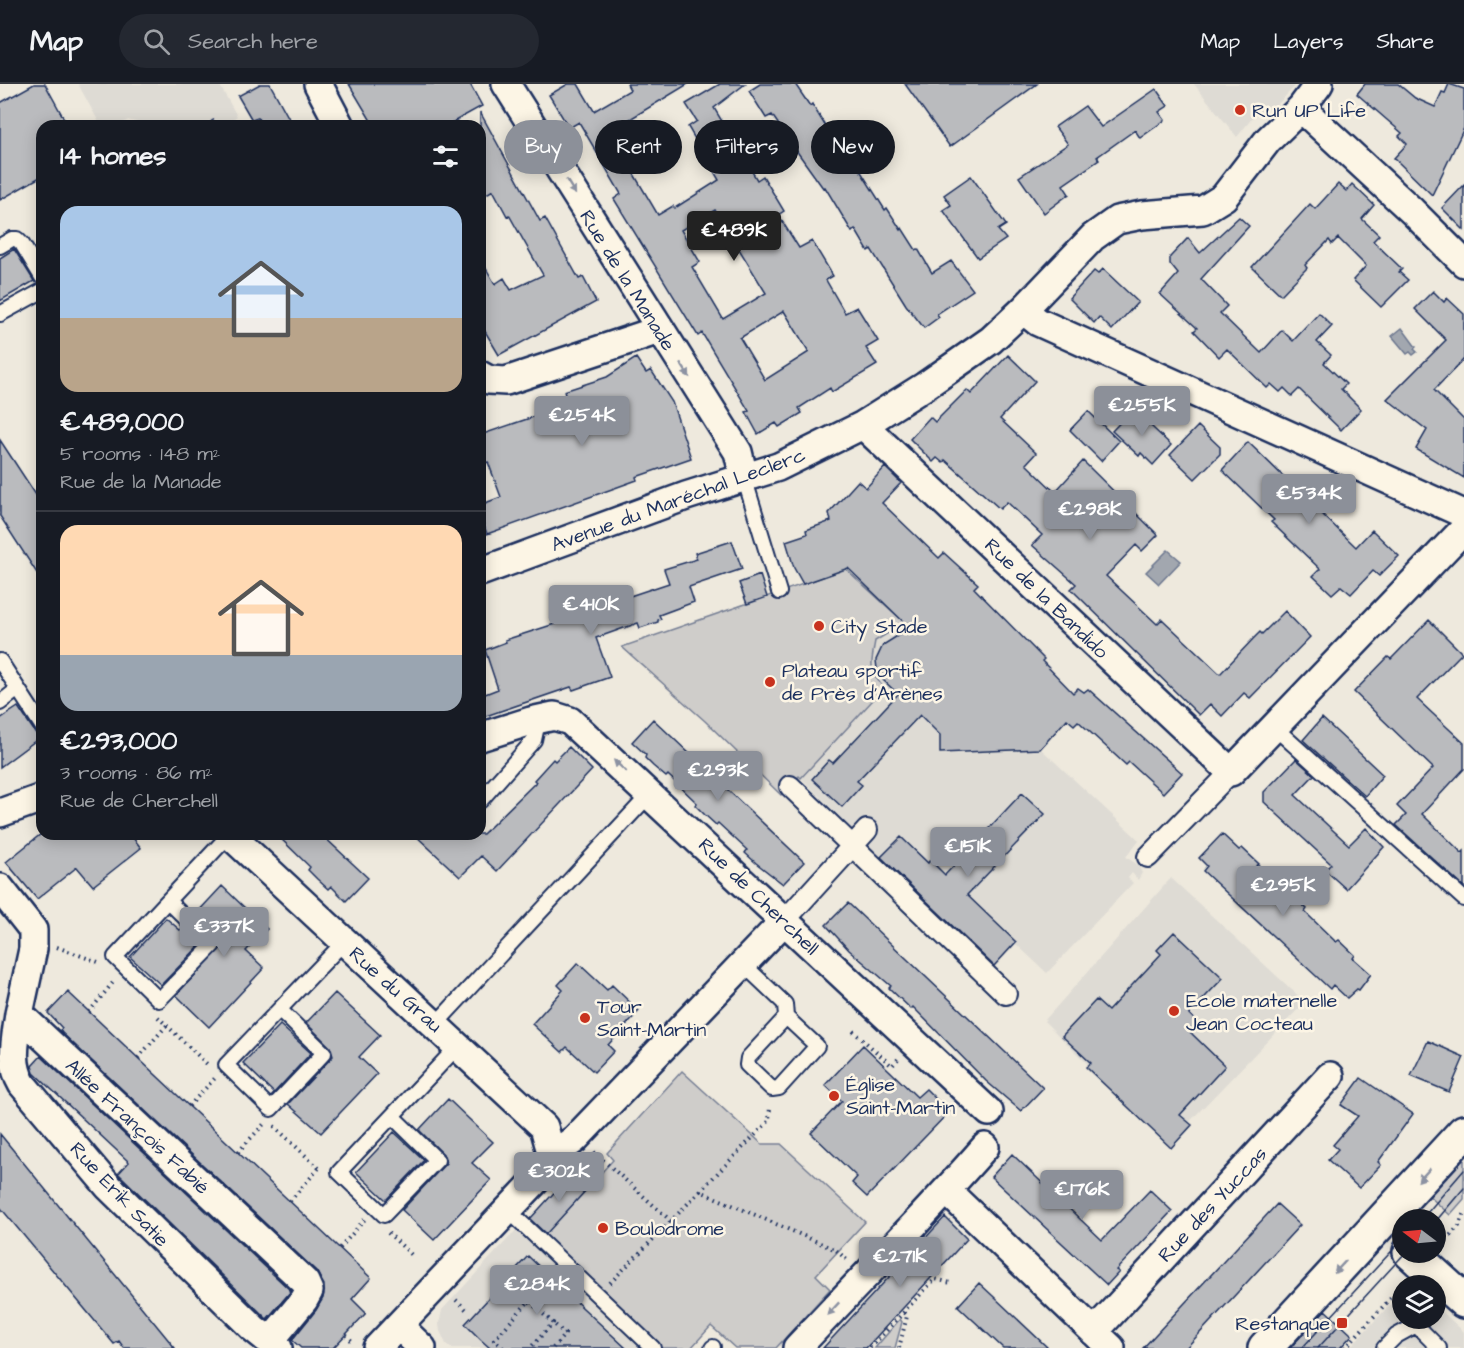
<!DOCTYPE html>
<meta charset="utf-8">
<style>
:root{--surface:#171b24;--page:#242831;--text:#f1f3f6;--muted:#9ea1a6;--line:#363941;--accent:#8c9099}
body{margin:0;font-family:"Architects Daughter",sans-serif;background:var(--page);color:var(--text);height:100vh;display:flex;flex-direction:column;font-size:22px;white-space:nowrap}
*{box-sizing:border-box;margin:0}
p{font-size:20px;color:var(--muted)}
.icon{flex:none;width:33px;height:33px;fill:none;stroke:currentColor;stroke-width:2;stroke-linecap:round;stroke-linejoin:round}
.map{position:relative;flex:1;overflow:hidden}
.side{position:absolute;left:36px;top:36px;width:450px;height:720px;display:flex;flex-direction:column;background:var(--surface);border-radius:18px;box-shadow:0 3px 15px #0003}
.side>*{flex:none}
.guide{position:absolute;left:504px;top:36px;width:570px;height:54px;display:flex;gap:12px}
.needle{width:39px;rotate:286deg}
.controls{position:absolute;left:1392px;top:1125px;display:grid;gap:12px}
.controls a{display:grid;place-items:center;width:54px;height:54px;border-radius:50%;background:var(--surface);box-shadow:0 3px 15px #0003;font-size:30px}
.price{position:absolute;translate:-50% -51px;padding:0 14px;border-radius:6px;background:var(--accent);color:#fff;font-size:20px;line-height:39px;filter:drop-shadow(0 2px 3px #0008)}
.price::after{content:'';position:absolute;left:50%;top:36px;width:18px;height:14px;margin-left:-9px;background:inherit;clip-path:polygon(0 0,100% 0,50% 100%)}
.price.on{background:#222;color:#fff}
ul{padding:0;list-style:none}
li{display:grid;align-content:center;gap:12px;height:318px;padding:0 24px}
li+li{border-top:2px solid var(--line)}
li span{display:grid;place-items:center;height:186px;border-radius:18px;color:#555}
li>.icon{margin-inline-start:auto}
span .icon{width:108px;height:108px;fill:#fffc;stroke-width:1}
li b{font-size:26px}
h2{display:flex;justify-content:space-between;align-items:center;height:72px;padding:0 24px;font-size:26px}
.chip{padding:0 21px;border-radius:27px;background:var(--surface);box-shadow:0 3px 15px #0003;font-size:21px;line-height:54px}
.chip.on{background:var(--accent);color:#fff}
header{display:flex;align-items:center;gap:36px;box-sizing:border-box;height:84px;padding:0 30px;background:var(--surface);border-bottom:2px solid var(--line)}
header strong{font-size:28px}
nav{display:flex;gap:33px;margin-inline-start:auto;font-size:21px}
.search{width:420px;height:54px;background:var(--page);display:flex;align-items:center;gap:15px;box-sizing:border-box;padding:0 21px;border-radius:33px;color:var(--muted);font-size:22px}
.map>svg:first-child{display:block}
.built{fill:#dedbd4}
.green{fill:#cfcdca;stroke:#757e94;stroke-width:1.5}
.water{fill:#a2a7af;stroke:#6c778f;stroke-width:1.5}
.building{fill:#babbbe;stroke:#1b2f5e;stroke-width:1.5;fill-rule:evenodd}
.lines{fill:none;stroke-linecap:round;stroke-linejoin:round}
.service-casing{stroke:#1b2f5e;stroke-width:18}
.pedestrian-casing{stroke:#1b2f5e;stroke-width:24}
.minor-casing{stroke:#1b2f5e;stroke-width:32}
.tertiary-casing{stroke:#1b2f5e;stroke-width:38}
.primary-casing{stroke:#1b2f5e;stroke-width:38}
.path{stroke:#1b2f5e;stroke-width:4;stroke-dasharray:1.5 4.5;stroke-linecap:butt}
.service{stroke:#fcf5e5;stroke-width:14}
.pedestrian{stroke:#fcf5e5;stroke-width:20}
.minor{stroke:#fcf5e5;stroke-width:27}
.tertiary{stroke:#fcf5e5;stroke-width:33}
.primary{stroke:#fcf5e5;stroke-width:33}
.tram{stroke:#1b2f5e;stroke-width:1.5}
.oneway{fill:#8c92a2}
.poi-dot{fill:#c8321e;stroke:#fcf5e5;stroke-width:2}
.labels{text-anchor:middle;stroke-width:5;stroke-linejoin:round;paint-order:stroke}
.poi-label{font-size:20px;fill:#1b2f5e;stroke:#fcf5e5;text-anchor:start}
.street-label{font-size:20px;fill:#1b2f5e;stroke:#fcf5e5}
</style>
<header>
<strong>Map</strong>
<div class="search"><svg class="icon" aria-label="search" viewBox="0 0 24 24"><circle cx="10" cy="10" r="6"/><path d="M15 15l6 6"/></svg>Search here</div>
<nav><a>Map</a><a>Layers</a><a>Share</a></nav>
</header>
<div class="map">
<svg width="1464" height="1264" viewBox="0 0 1464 1264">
<rect width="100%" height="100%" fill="#eee9dd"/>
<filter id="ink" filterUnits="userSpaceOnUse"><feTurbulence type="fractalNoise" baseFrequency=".0167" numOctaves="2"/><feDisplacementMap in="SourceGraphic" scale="12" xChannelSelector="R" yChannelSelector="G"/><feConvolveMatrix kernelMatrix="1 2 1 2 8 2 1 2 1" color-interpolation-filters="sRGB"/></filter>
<g filter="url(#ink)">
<path class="built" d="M78,0H219L237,32L223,42H152L128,36L118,42H101Z
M1194,0H1297L1278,20L1253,33L1237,53Z
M898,543L917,550L1139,756L1126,773L1138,781L1142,789L1138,796L1132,789L1128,794L1133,799L1047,889L1016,860L995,883L881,774L801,694L884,605L873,592L871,576L875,557Z
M1171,794L1305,918L1168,1060L1044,937Z
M519,1143L646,1264H451L446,1260L440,1247L439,1240L442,1226Z
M1402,1208V1234H1436V1222L1464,1248V1264H1349Z"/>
<path class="green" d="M846,485L917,550L898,543L875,557C871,580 868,586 884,604L801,694L799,692L781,711L705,637L622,563Z
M682,987L762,1060H781L865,1138L816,1191L830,1205L776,1264H735L711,1242L691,1264H661L541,1154L613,1076L607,1069Z
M1464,1072V1115L1450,1131L1428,1111Z
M900,1235L902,1238L895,1264H875Z"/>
<path class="water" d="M1402,244L1416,263L1414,265L1417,268L1413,271L1410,268L1407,270L1392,252Z
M1168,466L1181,477L1159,500L1146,488Z"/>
<path class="building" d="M34,0H45L68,42H42V92L0,116V19Z
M260,0H270L293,42H262L258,34L252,36L238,12Z
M349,0H470L482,22L446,42H374Z
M568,0H578L594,27L630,6L627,0H688L625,38L632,49L624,54L636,75L628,80L658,131L673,122L675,124L719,96L688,43L697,37L686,20L720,0H745L714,24L757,96L763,92L784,127L778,131L799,164L812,157L833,192L826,196L845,229L857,223L878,257L866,264L877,281L832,308L830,304L799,324L802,329L779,343L776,339L758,350L746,328L749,327L702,249L698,252L614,115L621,110L579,38L569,44L549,11ZM715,126L766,209L723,235L692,183L700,178L681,146ZM784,227L809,268L765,296L740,254Z
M760,0H795L810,22L812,20L826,43L827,42L854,85L858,83L885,126L887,124L901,146L902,144L916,166L918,165L932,189L951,177L973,206L937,230L939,233L924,244L906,221L871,165L868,167L855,145L852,148L825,103L823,104L798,69L772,31L766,34L749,7Z
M905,0H1037L950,63Z
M1365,0H1398L1415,14L1435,23L1442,8L1445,9L1449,0L1464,5V44L1432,111L1394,74L1407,60L1399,52L1402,49L1357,10Z
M1156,5L1168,22L1159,28L1165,36L1140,54L1135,46L1097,73L1099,76L1063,101L1069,110L1044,129L1019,93L1068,60L1055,43L1085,22L1101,43Z
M480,28L540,137L545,134L579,195L583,193L596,218L499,271L480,239V174L495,200L504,194L511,206L543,191L509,131L507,132L493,106L480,114Z
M971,92L1006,141L998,146L1006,155L978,174L943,126L951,121L944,111Z
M1338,100L1346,107L1352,100L1374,121L1362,135L1379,151L1373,157L1402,185L1399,188L1408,196L1381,223L1353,196L1366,182L1338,154L1332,160L1329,156L1305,181L1307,184L1281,211L1252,183L1310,120L1315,125Z
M1464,101V146L1442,124Z
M1239,133L1249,142L1201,195L1227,222L1220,229L1261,269L1282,246L1293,257L1319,229L1332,242L1317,258L1331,271L1324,279L1346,300L1341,305L1361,325L1341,346L1299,305L1292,312L1284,304L1280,308L1271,300L1267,304L1227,265L1219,273L1194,247L1197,244L1160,210L1178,190L1170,180V173L1188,154L1200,169Z
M14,165L34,197L0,217V174Z
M1103,185L1138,218L1112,246L1099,233L1094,239L1069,214L1094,187L1098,190Z
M1433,207L1444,218L1447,214L1464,230V275L1434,306L1464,336V394L1416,365L1427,346L1387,315L1446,256L1415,225Z
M1008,271L1035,297L1000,335L1036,369L1026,380L1055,408L1083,377L1158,451L1142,467L1136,461L1106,492L1157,540L1162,535L1220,590L1253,555L1260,548L1262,550L1285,527L1310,553L1250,614L1244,609L1222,632L1210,620L1199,631L1071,505L1076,500L1032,461L1042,451L1007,418L1000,425L945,376L943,379L937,374L933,378L910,355L930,333L935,338L967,306L971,310Z
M636,274L646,289L651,286L672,318L691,374L636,393L637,396L487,450L480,430V421L501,413L488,378L480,381V351L560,324V322L567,319L564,307L607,293Z
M1133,325L1171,361L1153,381L1141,369L1139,372L1112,347Z
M1088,327L1119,357L1101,377L1070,346Z
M1198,342L1220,363V370L1195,395L1170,371Z
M0,356L42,420V497L0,432Z
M1248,358L1356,463L1372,446L1399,472L1379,492L1373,487L1351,510L1341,502L1332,510L1313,492L1320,485L1271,438L1274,436L1222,386Z
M885,383L901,399L882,419L939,474L944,469L978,500L974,504L1044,575L1042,577L1073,609L1078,604L1084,608L1088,605L1182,689L1163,709L1129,678L1126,681L1078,637L1074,641L1067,635L1040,665L940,669V651L920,631L857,697L862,701L842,723L812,695L829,676L833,679L898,610L882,595L877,585L876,576L883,561L910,544L848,484L803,500L794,484L786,457L807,450L806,446L831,437L829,429L858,397L866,404Z
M732,457L742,485L689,503L694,518L659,531L661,535L658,536V538L640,544L638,539L596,554L610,593L573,606L571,603L480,634V612L498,605L485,566L506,558L505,556L595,527L592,519L616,511L618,516L669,499L664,485L697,475L695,469Z
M760,491L767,513L747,520L739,499Z
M1429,536L1462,569L1417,615L1464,659V685L1422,730L1462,769L1464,767V803L1396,741L1406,731L1397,722L1433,684L1354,608L1388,573L1391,575Z
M18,623L39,654L0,683V635Z
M1322,634L1383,691L1365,712L1303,656Z
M653,635L804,778L783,800L756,779L745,769L747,766L718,739L716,741L705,731L695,721L697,719L668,691L666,693L653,682L645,674L646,671L632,658Z
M569,663L592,686L497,787L481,772L460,793L414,750H483L536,698L534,696L553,675L555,677Z
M1296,675L1314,691L1295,711L1349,761L1366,744L1384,763L1346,805L1325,786L1331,780L1264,718V708Z
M1022,709L1045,730L967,811L1016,858L994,882L881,773L901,753L928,779L930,776L945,791Z
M41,750H130L141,764L93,802L77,783L37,815L6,778Z
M276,750H321L368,794L346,817L331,802L328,805L317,795L308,786L310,783Z
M1222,750L1239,766L1242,764L1259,780L1256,782L1288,812L1290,810L1307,825L1305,828L1336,858L1339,856L1355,871L1353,874L1371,890L1359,906L1357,905L1347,914L1333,901L1330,905L1203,787L1207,782L1199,774Z
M222,802L267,845L246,867L264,884L209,943L176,911L221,864L220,855L195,831Z
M848,819L1043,1004L1021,1027L986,997L913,923L911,925L889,904L891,902L849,866L826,841Z
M166,834L180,846L183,844L200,861L161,901L130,873Z
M1174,848L1223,894L1189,930L1198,939L1189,947L1225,982L1180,1031L1192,1041L1171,1064L1086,983L1091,979L1062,952L1096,916L1108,927L1161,870L1157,866Z
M578,879L607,906L612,901L639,927L608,961L614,967L594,988L567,963L562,968L532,940L563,906L558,901Z
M68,908L371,1194L352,1215L366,1229L333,1264H301L292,1256L316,1226L323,1214L324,1201L316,1187L62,949L60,946L62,944L48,929Z
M335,909L380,951L359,973L377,990L321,1049L288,1020L333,972L330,963L306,939Z
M280,941L311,969L274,1009L243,979Z
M1428,957L1464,973L1449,1008L1411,992Z
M863,961L917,1013L926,1005L949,1028L867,1113L852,1099L857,1093L811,1049L842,1017L825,1001Z
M41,972L291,1207L267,1235L120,1091L118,1090L129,1078L34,989L32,982Z
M1361,994L1413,1030L1378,1078L1381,1081L1359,1104L1328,1076L1338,1065L1333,1061L1358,1032L1341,1021Z
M448,1015L493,1058L472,1079L491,1096L434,1156L402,1126L446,1079L443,1070L419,1046Z
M394,1048L424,1076L386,1116L356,1088Z
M0,1050L175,1264H124L119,1257L114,1260L0,1123Z
M1012,1070L1102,1156L1150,1106L1172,1127L1116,1186L1119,1188L1107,1201L991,1093Z
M572,1089L588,1104L546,1150L530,1135Z
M1277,1120L1300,1141L1186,1264H1143Z
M945,1133L967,1155L866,1264H823Z
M528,1172L570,1212L626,1264H490L481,1256L465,1240Z
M979,1199L993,1212L1048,1264H1003L958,1222Z
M1325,1226L1352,1251L1340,1264H1290Z"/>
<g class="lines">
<g class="service-casing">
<path id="service" d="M0,162L12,155H17L22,160L42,193
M0,230L42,207
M744,393L779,508
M0,577L42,642
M0,619L18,605
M1274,643L1464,815
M480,717L534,656L536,647L531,637
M168,817L213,861L159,916L115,873L230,750
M743,880L785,920L786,933
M280,926L324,969L271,1025L226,981L344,858
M786,933L817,962L779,1004L772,1005L747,981L748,974Z
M435,941L650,710
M392,1032L437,1076L384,1131L339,1088L458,962
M508,1126L653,1264
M712,1264L713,1263
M1384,1264L1396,1252L1416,1241L1439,1264"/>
</g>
<g class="pedestrian-casing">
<path id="pedestrian" d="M790,702L1006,910
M1148,773L1231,688
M785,836L867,746"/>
</g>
<g class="minor-casing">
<path id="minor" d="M318,0L340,42
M506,0L738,368L744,393
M1301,24L1412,127L1464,179
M1023,226L1038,238L1464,430
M480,291L489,296L506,297L659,246
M863,341L1231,688L1464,445
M480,488L686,412L778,383L863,341L925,302L991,256L1023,226L1093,153L1117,136L1142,131L1203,126L1224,113L1268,56L1301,24L1319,0
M480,653L531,637L554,632L570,637L989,1028
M0,729L42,714
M229,750L544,1043L551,1068
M0,804L33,846V865L19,930L305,1198L309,1207L304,1216L270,1257
M19,930C16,954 9,978 22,1000L108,1102L253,1244L278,1264
M947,1107L1111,1264
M399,1242L422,1264
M1094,1248L1330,992
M377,1264L542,1090L551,1068L564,1063L575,1055L785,836
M797,1264C860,1196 925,1132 985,1063"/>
</g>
<g class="tertiary-casing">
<path id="tertiary" d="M1410,1168L1464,1217"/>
</g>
<g class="primary-casing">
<path id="primary" d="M1265,1264L1464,1048"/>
</g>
<path class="path" d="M212,36L216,42
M57,863L98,878
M89,928L115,896
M158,933L209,982
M853,947L892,982L898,975
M138,974L167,941
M189,1022L216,993
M274,1042L321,1086
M238,1068L264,1040
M594,1068L671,1137L700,1107L836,1166L847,1176
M700,1107L769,1037L770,1022
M290,1117L319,1084
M388,1149L414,1173
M1442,1160L1459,1142L1464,1128
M340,1164L365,1135
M610,1199L671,1137
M456,1216L469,1228
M346,1251L354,1259
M503,1264L494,1256L529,1217L553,1239L532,1262L534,1264
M553,1264L565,1250L553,1239
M870,1264L935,1195L951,1199
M899,1264L907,1232L903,1228
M1345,1264L1402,1202"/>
<use href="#service" class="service"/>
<use href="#pedestrian" class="pedestrian"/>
<use href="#minor" class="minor"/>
<use href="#tertiary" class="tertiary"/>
<use href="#primary" class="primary"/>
<path class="tram" d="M1421,1136L1464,1086
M1436,1137L1464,1104
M1302,1264L1402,1156
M1318,1264L1406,1168"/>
</g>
<defs><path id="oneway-solid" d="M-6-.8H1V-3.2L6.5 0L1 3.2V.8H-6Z" transform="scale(1.5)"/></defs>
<g class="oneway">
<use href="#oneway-solid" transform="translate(571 103) rotate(58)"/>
<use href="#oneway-solid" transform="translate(685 286) rotate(57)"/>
<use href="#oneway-solid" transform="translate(620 682) rotate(-137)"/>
<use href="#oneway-solid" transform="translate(1424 1091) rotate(133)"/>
<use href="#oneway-solid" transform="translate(1340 1183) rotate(133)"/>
<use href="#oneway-solid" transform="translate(833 1225) rotate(133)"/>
</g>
</g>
<g class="poi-dot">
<circle cx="1240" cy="26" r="6"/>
<circle cx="819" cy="542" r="6"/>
<circle cx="770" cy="598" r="6"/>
<circle cx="1174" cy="927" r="6"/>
<circle cx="585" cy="934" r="6"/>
<circle cx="834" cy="1012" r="6"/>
<circle cx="603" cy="1144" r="6"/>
<rect x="1336" y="1233" width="12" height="12" rx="3"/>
</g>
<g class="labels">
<g class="poi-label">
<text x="1252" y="33">Run UP Life</text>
<text x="831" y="549">City Stade</text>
<text x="782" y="593">Plateau sportif<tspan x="782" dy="23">de Près d'Arènes</tspan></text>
<text x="1186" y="923">Ecole maternelle<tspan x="1186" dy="23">Jean Cocteau</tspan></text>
<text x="597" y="929">Tour<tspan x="597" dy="23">Saint-Martin</tspan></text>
<text x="846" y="1007">Église<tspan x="846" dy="23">Saint-Martin</tspan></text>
<text x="615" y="1151">Boulodrome</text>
<text x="1330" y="1246" text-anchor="end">Restanque</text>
</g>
<g class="street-label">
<text transform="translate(628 196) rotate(58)" y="7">Rue de la Manade</text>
<text transform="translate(678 415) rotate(-20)" y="7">Avenue du Maréchal Leclerc</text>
<text transform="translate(1047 514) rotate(44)" y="7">Rue de la Bandido</text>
<text transform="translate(759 812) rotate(44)" y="7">Rue de Cherchell</text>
<text transform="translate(396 905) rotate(42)" y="7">Rue du Grau</text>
<text transform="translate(138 1042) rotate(43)" y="7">Allée François Fabié</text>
<text transform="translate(120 1110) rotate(47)" y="7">Rue Erik Satie</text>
<text transform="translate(1212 1120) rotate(-47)" y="7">Rue des Yuccas</text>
</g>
</g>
</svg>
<div class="controls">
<a><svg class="needle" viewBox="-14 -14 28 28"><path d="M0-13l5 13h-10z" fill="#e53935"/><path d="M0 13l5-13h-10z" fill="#9ea1a6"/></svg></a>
<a><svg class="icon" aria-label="layers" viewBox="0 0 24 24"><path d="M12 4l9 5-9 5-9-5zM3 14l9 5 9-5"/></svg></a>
</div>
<b class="price on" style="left:734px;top:178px">€489K</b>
<b class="price" style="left:1142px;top:353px">€255K</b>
<b class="price" style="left:582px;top:363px">€254K</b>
<b class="price" style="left:1309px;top:441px">€534K</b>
<b class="price" style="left:1090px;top:457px">€298K</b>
<b class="price" style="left:591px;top:552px">€410K</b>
<b class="price" style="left:718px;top:718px">€293K</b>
<b class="price" style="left:968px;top:794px">€151K</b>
<b class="price" style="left:1283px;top:833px">€295K</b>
<b class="price" style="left:224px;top:874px">€337K</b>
<b class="price" style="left:559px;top:1119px">€302K</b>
<b class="price" style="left:1082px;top:1137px">€176K</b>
<b class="price" style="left:900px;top:1204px">€271K</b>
<b class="price" style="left:537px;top:1232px">€284K</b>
<div class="guide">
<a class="chip on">Buy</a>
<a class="chip">Rent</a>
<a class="chip">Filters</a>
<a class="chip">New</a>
</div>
<section class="side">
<h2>14 homes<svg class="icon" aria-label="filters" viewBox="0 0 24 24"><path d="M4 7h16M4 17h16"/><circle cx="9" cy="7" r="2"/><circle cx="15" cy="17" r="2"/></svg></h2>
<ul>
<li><span style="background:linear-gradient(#a9c7e8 60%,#b9a48a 0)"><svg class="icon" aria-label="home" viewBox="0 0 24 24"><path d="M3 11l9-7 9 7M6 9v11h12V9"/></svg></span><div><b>€489,000</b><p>5 rooms · 148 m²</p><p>Rue de la Manade</p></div></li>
<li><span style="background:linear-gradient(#ffd9b3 70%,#9aa5b1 0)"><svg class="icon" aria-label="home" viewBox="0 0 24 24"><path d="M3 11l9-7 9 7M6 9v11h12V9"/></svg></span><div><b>€293,000</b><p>3 rooms · 86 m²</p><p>Rue de Cherchell</p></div></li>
</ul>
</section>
</div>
